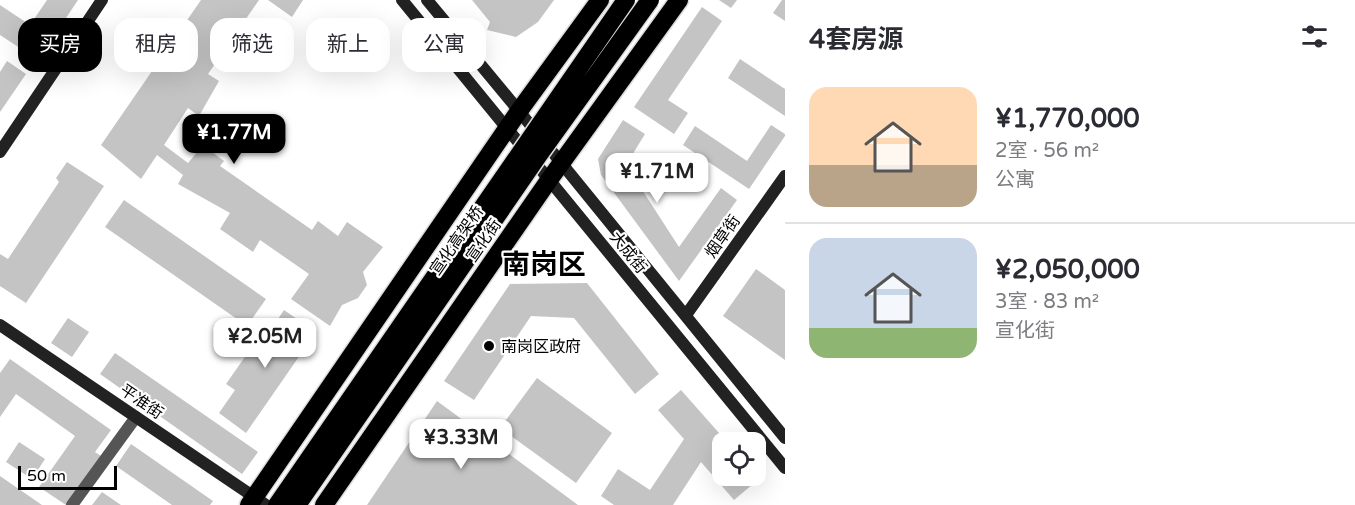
<!DOCTYPE html>
<html lang="zh">
<meta charset="utf-8">
<style>
:root{--surface:#fff;--page:#f7f7f7;--text:#2b2b33;--muted:#7c7c81;--line:#e1e1e2;--accent:#000}
body{margin:0;font-family:"Varela Round","Noto Sans SC",sans-serif;background:var(--page);color:var(--text);height:100vh;display:flex;flex-direction:column;font-size:22px;white-space:nowrap}
*{box-sizing:border-box;margin:0}
p{font-size:20px;color:var(--muted)}
.icon{flex:none;width:33px;height:33px;fill:none;stroke:currentColor;stroke-width:2;stroke-linecap:round;stroke-linejoin:round}
.map{position:relative;flex:1;overflow:hidden}
.drawer{display:flex;flex-direction:column;background:var(--surface);width:570px}
.drawer>*{flex:none}
.banner{position:absolute;left:18px;top:18px;width:570px;height:54px;display:flex;gap:12px}
.tools{position:absolute;left:712px;top:432px;display:grid;gap:12px}
.tools a{display:grid;place-items:center;width:54px;height:54px;border-radius:12px;background:var(--surface);box-shadow:0 6px 24px #0002;font-size:30px}
.scale{position:absolute;left:18px;bottom:15px;width:99px;box-sizing:border-box;padding-left:6px;border:3px solid #000;border-top:0;font-size:16px;line-height:21px;white-space:nowrap;color:#000;-webkit-text-stroke:4px #fff;paint-order:stroke}
.price{position:absolute;translate:-50% -51px;padding:0 14px;border-radius:12px;background:#fff;color:#222;font-size:20px;line-height:39px;filter:drop-shadow(0 2px 3px #0008)}
.price::after{content:'';position:absolute;left:50%;top:36px;width:18px;height:14px;margin-left:-9px;background:inherit;clip-path:polygon(0 0,100% 0,50% 100%)}
.price.on{background:var(--accent);color:#fff}
ul{padding:0;list-style:none}
li{display:flex;align-items:center;gap:18px;height:150px;padding:0 24px}
li+li{border-top:2px solid var(--line)}
li span{display:grid;place-items:center;flex:none;width:168px;height:120px;border-radius:18px;color:#555}
li>.icon{margin-inline-start:auto}
span .icon{width:72px;height:72px;fill:#fffc;stroke-width:1}
li b{font-size:26px}
h2{display:flex;justify-content:space-between;align-items:center;height:72px;padding:0 24px;font-size:26px}
.tag{padding:0 21px;border-radius:18px;background:var(--surface);box-shadow:0 6px 24px #0002;font-size:21px;line-height:54px}
.tag.on{background:var(--accent);color:#fff}
main{display:flex;flex:1;min-height:0}
.map>svg:first-child{display:block}
.building{fill:#c4c4c4}
.lines{fill:none;stroke-linecap:round;stroke-linejoin:round}
.highway-casing{stroke:#dbdbdb;stroke-width:21}
.street{stroke:#555;stroke-width:12}
.secondary{stroke:#222;stroke-width:12}
.highway{stroke:#000;stroke-width:18}
.highway-bridge-casing{stroke:#dbdbdb;stroke-width:21;stroke-linecap:butt}
.highway-bridge{stroke:#000;stroke-width:18}
.poi-dot{fill:#000;stroke:#fff;stroke-width:2}
.labels{text-anchor:middle;stroke-width:4.5;stroke-linejoin:round;paint-order:stroke}
.street-label{font-size:16px;fill:#000;stroke:#fff}
.poi-label{font-size:16px;fill:#000;stroke:#fff;text-anchor:start}
.town-label{font-size:28px;font-weight:bold;fill:#000;stroke:#fff}
</style>
<main>
<div class="map">
<svg width="785" height="505" viewBox="0 0 785 505">
<rect width="100%" height="100%" fill="#fff"/>
<path class="building" d="M47,0H78L38,60L0,35V5L30,25Z
M201,0H259L208,74L219,81L199,116L188,108L164,145L188,163L203,145L224,161L220,166L312,230L318,221L338,236L347,222L383,247L363,272L367,285L358,298L342,305L330,326L291,299L309,274L260,240L253,252L220,229L230,213L178,184L183,175L157,155L141,179L101,145Z
M268,0H303L292,17Z
M472,0H554L538,22L516,37L487,30L490,22Z
M719,0H737L731,8Z
M782,0H785V21L773,13Z
M702,7L722,21L668,100L688,113L674,134L634,107Z
M740,59L785,89V116L728,78Z
M7,61L26,74L0,112V72Z
M623,120L645,134L626,165L679,247L721,188L737,200L679,281L601,175L598,159Z
M771,125L785,134V136L749,189L683,145L695,126L747,161Z
M67,162L104,186L26,303L0,286V254L8,259L59,182L56,178Z
M124,200L266,299L247,326L105,227Z
M756,269L785,290V360L723,316Z
M587,283L659,374L635,394L574,318L531,316L474,400L444,381L510,284Z
M284,310L316,332L246,433L219,413L235,390L226,384L265,328L270,331Z
M68,318L89,332L72,357L51,343Z
M115,353L258,452L242,474L100,374Z
M10,359L111,430L95,452L101,456L66,505L39,487L75,436L16,394L0,417V373Z
M537,378L612,433L576,483L500,428Z
M681,390L727,442H723V476H756L759,479L734,500L701,462L673,505H614L601,496L618,469L650,490L684,439L658,410Z
M437,401L578,505H367Z
M19,442L45,459L32,479L6,462Z
M131,444L213,501L210,505H172L116,466Z
M0,476L42,505H0Z
M102,492L121,505H92Z"/>
<g class="lines">
<g class="highway-casing">
<path id="highway" d="M249,505L519,111L600,0
M324,505L549,180L679,0"/>
</g>
<path class="street" d="M72,505L136,417"/>
<path class="secondary" d="M402,0L785,468
M427,0L519,111L785,438
M0,152L102,0
M686,315L785,176
M0,325L266,505"/>
<use href="#highway" class="highway"/>
<g class="highway-bridge-casing">
<path id="highway-bridge" d="M277,505L626,0
M297,505L538,156L650,0"/>
</g>
<use href="#highway-bridge" class="highway-bridge"/>
</g>
<circle class="poi-dot" cx="489" cy="346" r="6"/>
<g class="labels">
<g class="street-label">
<text transform="translate(722 236) rotate(-55)" y="6">烟草街</text>
<text transform="translate(456 240) rotate(-55)" y="6">宣化高架桥</text>
<text transform="translate(483 240) rotate(-55)" y="6">宣化街</text>
<text transform="translate(629 252) rotate(51)" y="6">大成街</text>
<text transform="translate(142 401) rotate(34)" y="6">平准街</text>
</g>
<g class="poi-label">
<text x="501" y="352">南岗区政府</text>
</g>
<g class="town-label">
<text x="544" y="274">南岗区</text>
</g>
</g>
</svg>
<div class="tools">
<a><svg class="icon" aria-label="locate" viewBox="0 0 24 24"><circle cx="12" cy="12" r="6"/><path d="M12 2v4M12 18v4M2 12h4M18 12h4"/></svg></a>
</div>
<div class="scale">50 m</div>
<b class="price on" style="left:234px;top:165px">¥1.77M</b>
<b class="price" style="left:657px;top:204px">¥1.71M</b>
<b class="price" style="left:265px;top:369px">¥2.05M</b>
<b class="price" style="left:461px;top:470px">¥3.33M</b>
<div class="banner">
<a class="tag on">买房</a>
<a class="tag">租房</a>
<a class="tag">筛选</a>
<a class="tag">新上</a>
<a class="tag">公寓</a>
</div>
</div>
<section class="drawer">
<h2>4套房源<svg class="icon" aria-label="filters" viewBox="0 0 24 24"><path d="M4 7h16M4 17h16"/><circle cx="9" cy="7" r="2"/><circle cx="15" cy="17" r="2"/></svg></h2>
<ul>
<li><span style="background:linear-gradient(#ffd9b3 65%,#b9a48a 0)"><svg class="icon" aria-label="home" viewBox="0 0 24 24"><path d="M3 11l9-7 9 7M6 9v11h12V9"/></svg></span><div><b>¥1,770,000</b><p>2室 · 56 m²</p><p>公寓</p></div></li>
<li><span style="background:linear-gradient(#c9d6e8 75%,#8fb573 0)"><svg class="icon" aria-label="home" viewBox="0 0 24 24"><path d="M3 11l9-7 9 7M6 9v11h12V9"/></svg></span><div><b>¥2,050,000</b><p>3室 · 83 m²</p><p>宣化街</p></div></li>
</ul>
</section>
</main>
